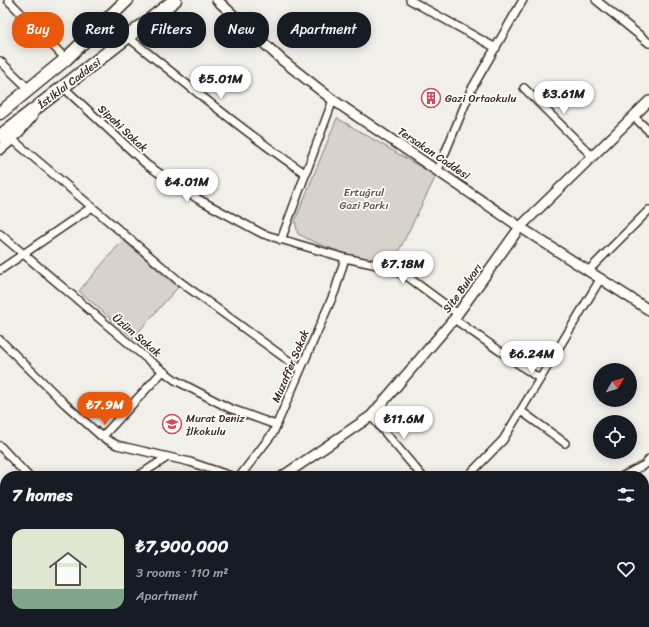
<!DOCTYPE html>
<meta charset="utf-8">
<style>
:root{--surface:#171b24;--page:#242831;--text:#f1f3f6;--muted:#9ea1a6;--line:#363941;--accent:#ea580c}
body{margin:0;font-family:Sriracha,sans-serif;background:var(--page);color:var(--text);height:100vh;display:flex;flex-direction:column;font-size:15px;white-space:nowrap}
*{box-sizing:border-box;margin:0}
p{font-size:13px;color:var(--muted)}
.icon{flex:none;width:22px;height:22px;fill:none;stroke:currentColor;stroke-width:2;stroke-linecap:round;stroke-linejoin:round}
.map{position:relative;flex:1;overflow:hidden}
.panel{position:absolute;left:0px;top:471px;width:649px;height:156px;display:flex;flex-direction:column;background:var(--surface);border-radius:16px 16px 0 0;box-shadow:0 2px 10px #0003}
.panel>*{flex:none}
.top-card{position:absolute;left:12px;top:12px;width:400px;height:36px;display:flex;gap:8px}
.needle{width:26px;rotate:52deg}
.fabs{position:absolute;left:593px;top:363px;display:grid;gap:8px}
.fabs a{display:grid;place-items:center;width:44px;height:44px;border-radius:50%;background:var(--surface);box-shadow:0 2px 10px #0003;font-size:20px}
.price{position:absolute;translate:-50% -34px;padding:0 9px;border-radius:14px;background:#fff;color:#222;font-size:13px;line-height:26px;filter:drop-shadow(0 1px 2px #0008)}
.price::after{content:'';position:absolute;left:50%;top:24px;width:12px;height:9px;margin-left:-6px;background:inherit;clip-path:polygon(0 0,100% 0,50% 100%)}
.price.selected{background:var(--accent);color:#fff}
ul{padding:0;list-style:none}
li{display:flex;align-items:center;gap:12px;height:100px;padding:0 12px}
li+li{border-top:1px solid var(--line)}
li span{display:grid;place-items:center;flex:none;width:112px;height:80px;border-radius:12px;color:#555}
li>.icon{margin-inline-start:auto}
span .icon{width:48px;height:48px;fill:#fffc;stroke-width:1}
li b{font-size:17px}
h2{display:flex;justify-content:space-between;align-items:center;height:48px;padding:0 12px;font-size:17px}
.chip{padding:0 14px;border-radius:16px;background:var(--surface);box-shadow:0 2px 10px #0003;font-size:14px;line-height:36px}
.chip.selected{background:var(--accent);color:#fff}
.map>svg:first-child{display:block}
.green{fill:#d7d2cc;stroke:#897e75}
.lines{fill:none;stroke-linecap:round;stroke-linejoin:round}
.street-casing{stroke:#3b2a1e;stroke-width:10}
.secondary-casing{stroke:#3b2a1e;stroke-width:12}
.primary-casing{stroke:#3b2a1e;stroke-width:13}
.highway-casing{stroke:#3b2a1e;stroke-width:15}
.street{stroke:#fdfcf7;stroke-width:7}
.secondary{stroke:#fdfcf7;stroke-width:9}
.primary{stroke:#fdfcf7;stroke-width:10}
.highway{stroke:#fdfcf7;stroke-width:12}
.rail-casing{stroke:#3b2a1e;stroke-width:4}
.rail{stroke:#fdfcf7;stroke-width:2.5;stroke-dasharray:8;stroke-linecap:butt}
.labels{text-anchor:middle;stroke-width:3.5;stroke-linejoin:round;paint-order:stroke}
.street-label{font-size:11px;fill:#3b2a1e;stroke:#fdfcf7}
.poi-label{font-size:11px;fill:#3b2a1e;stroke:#fdfcf7;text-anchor:start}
.park-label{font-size:11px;fill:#62544a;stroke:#fdfcf7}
</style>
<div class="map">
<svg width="649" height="627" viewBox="0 0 649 627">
<rect width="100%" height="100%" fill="#f1efea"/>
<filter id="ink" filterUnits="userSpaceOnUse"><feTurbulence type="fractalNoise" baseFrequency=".025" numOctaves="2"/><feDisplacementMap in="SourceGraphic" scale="8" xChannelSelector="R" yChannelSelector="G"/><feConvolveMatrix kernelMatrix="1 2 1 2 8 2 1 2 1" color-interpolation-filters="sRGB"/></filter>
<g filter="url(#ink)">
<path class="green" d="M337,118L436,176L393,263C366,262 322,247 298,234L295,221Z
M123,240L178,287L133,338L79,291Z"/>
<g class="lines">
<g class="street-casing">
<path id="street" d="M8,0L66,59
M410,0L496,48
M596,0L649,43
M129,38C187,84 244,132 306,174
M0,61L29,89
M63,87L147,165L198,199L263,234L345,258L382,266L408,277L458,314
M524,88L592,156
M633,116L649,131
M12,139L179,281L300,369
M438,170L471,90L523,0
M0,234L146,358L175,380L229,408L276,425
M281,240L333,100
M0,270L92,207
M589,270L649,210
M454,319L540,379
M0,340L64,403L102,437L117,445L190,462L231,476
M521,411L565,443
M371,416L422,476
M102,437L163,371
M0,446L28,476
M138,476L166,458
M240,476L273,433L335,291L345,258
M468,476L503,440L601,278
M623,476L646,464L649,459
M0,523L5,518
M644,529L649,536
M644,563L649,557
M644,593L649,587
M0,601L5,605
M559,622L562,627
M111,627L114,622
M323,627L325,622
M384,627L385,622
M479,627L480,622
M583,627L588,622
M614,627L618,622"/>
</g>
<g class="secondary-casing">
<path id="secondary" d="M217,0L282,60L333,100L520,227L649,310
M283,476L371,416L454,319L520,227L649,101
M30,627L34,622"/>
</g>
<g class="primary-casing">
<path id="primary" d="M0,149L12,139L32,116"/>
</g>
<g class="highway-casing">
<path id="highway" d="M0,113L66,59L127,0
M0,136L175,0"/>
</g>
<use href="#street" class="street"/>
<use href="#secondary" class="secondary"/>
<use href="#primary" class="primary"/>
<use href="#highway" class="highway"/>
<g class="rail-casing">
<path id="rail" d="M644,575L649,569
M598,627L602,622"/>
</g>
<use href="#rail" class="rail"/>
</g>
</g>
<defs>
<g id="building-ring" transform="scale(1)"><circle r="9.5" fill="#fdfcf7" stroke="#d1495b" stroke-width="1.5"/><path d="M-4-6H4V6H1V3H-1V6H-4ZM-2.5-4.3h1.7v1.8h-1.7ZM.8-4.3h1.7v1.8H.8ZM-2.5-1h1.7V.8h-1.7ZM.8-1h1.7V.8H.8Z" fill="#d1495b"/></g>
<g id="school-ring" transform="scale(1)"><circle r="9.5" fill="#fdfcf7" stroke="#d1495b" stroke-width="1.5"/><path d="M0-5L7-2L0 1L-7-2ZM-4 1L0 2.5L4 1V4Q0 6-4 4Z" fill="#d1495b"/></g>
</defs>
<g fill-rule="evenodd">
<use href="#building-ring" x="431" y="98"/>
<use href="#school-ring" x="172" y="424"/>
</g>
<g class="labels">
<g class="street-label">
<text transform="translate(69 83) rotate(-37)" y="4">İstiklal Caddesi</text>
<text transform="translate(123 128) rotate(43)" y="4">Sipahi Sokak</text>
<text transform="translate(434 153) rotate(34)" y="4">Tersakan Caddesi</text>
<text transform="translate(462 288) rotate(-54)" y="4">Site Bulvarı</text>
<text transform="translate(137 335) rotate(40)" y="4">Üzüm Sokak</text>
<text transform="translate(290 366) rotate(-67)" y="4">Muzaffer Sokak</text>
</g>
<g class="poi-label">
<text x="445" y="102">Gazi Ortaokulu</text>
<text x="186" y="422">Murat Deniz<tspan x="186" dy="13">İlkokulu</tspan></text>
</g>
<g class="park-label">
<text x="364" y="196">Ertuğrul<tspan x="364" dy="13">Gazi Parkı</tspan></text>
</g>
</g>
</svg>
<div class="fabs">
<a><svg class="needle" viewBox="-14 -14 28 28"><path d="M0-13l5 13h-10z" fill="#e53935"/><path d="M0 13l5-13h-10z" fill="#9ea1a6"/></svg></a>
<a><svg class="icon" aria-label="locate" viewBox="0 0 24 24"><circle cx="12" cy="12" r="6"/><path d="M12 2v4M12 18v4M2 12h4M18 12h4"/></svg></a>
</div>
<b class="price" style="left:221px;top:100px">₺5.01M</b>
<b class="price" style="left:564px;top:115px">₺3.61M</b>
<b class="price" style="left:187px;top:203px">₺4.01M</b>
<b class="price" style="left:403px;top:285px">₺7.18M</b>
<b class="price" style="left:532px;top:375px">₺6.24M</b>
<b class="price selected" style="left:105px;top:426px">₺7.9M</b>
<b class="price" style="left:404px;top:440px">₺11.6M</b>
<div class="top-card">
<a class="chip selected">Buy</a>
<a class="chip">Rent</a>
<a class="chip">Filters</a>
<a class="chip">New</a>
<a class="chip">Apartment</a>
</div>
<section class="panel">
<h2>7 homes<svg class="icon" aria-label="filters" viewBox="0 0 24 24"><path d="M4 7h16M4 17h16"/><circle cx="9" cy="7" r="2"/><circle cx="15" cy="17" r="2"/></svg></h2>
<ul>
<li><span style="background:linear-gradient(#dfe7d0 75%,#7fa58c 0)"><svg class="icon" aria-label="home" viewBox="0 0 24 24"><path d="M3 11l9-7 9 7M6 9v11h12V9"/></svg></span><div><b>₺7,900,000</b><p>3 rooms · 110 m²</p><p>Apartment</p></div><svg class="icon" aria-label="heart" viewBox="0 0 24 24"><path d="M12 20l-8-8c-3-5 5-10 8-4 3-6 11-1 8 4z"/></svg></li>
</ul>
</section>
</div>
